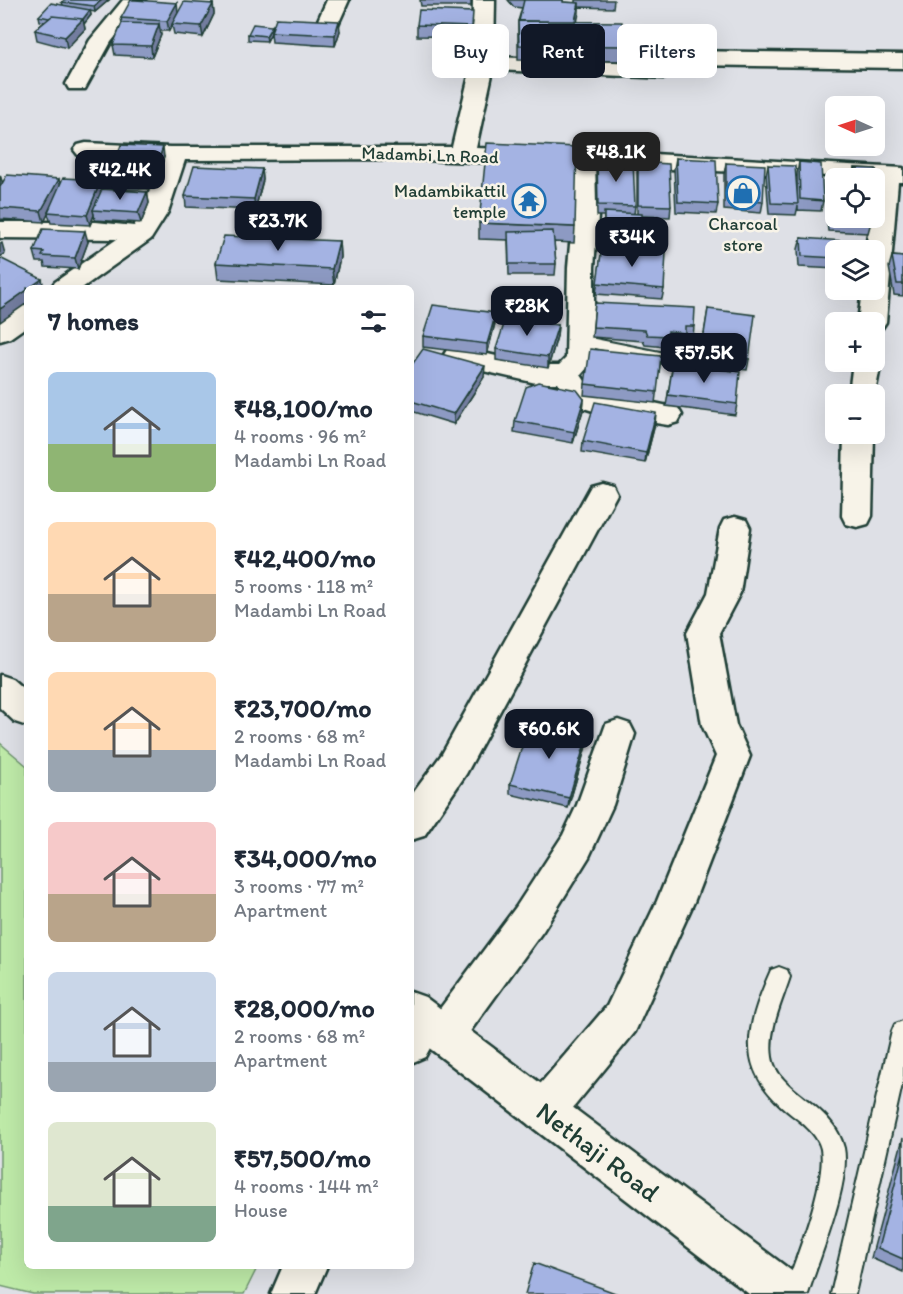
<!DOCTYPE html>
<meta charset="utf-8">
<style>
:root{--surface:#fff;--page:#f6f6f7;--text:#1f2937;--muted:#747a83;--accent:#111827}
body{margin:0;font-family:Itim,sans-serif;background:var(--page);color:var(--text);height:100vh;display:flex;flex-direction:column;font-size:22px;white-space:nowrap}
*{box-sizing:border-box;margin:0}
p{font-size:20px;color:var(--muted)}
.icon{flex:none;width:33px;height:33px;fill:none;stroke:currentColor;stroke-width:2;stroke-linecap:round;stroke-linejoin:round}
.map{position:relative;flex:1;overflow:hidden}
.sheet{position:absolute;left:24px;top:285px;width:390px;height:984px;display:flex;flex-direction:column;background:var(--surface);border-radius:9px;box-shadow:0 6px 24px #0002}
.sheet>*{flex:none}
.hud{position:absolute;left:432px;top:24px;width:381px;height:54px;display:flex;gap:12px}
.needle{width:39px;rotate:273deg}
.tools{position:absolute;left:825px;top:96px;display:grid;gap:12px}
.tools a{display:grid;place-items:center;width:60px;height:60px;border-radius:9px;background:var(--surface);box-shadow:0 6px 24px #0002;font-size:30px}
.price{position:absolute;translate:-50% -51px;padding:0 14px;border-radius:12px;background:var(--accent);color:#fff;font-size:20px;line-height:39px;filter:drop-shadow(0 2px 3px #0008)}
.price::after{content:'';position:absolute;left:50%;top:36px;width:18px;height:14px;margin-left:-9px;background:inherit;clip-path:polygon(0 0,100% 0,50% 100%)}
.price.current{background:#222;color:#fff}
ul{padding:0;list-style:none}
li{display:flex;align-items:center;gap:18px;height:150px;padding:0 24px}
li span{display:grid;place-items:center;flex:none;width:168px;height:120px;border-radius:9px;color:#555}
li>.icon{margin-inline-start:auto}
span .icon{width:72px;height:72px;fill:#fffc;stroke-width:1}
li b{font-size:26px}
h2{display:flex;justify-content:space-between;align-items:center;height:72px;padding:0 24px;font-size:26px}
.chip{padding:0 21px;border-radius:9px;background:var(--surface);box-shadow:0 6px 24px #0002;font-size:21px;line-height:54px}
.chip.current{background:var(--accent);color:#fff}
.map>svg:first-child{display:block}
.green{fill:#beeaa8;stroke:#6e946e;stroke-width:1.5}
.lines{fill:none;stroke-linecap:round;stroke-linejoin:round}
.lane-casing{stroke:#1f3d34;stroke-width:4}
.street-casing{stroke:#1f3d34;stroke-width:5}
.secondary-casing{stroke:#1f3d34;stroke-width:5}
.lane{fill:#f7f3e8;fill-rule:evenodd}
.street{fill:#f7f3e8;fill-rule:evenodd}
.secondary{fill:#f7f3e8;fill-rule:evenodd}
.wall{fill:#8d9ac3;stroke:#1f3d34;stroke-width:1.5}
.shaded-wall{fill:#737d9f;stroke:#1f3d34;stroke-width:1.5}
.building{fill:#a4b3e3;stroke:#1f3d34;stroke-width:1.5}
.labels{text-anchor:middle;stroke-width:5;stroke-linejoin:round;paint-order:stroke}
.far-street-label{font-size:18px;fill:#1f3d34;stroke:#f7f3e8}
.far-poi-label{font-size:18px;fill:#1f3d34;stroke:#f7f3e8;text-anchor:end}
.near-street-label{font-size:27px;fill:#1f3d34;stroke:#f7f3e8}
</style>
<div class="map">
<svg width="903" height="1294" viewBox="0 0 903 1294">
<rect width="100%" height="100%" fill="#dee0e6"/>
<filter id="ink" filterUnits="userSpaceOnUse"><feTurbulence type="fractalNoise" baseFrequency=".0167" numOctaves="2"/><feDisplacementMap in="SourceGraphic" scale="12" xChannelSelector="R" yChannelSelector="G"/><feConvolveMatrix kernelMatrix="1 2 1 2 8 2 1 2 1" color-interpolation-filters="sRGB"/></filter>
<g filter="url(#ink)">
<path class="green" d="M0,743L27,766V1266H258L244,1294H33L0,1286Z"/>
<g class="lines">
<g class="lane-casing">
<path id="lane" d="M580,336L695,359L703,364L695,369L575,344L573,341Z
M779,967L787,970L790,977C782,1002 768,1030 772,1057C777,1092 834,1104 844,1148C851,1183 819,1258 808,1294H784C795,1259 827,1184 821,1149C818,1135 803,1123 792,1115C735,1071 744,1031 771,970Z
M903,1021V1080L855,1294H831L892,1031L895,1024Z"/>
</g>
<g class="street-casing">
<path id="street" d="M123,0H145L111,42L85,89H69L66,84L90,40Z
M327,0H349L332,38L329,43H313L310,38Z
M473,0H495L494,57L661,64L687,51L903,54V68L691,65L665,78L493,70L476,148L653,154L903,168V182H898L886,322L882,328L874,330V322H858L862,290H874V250H866L870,218H874V178L602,166L594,267V360L581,375L591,390L678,408L682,415L678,422L668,425L606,415L571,404L558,383H536L457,365L447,362L443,356L447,350L457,347L536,365H559L566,358L568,267L577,166L399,159L185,160L168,212L151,239L82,288H51L55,282L117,239L0,238V222H96L134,226L142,212L161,160L78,155L74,150L78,145L86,143L170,147H452L472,63Z
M27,305V326L10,338L0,341V319L17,308Z
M874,355L881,362L874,398V394H849L853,362H874Z
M844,434H874L872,516L868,524L857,527L846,524L842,516Z
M602,483L613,486L617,494L466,774L424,836L411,840V796L442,754L591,486Z
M735,517L746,520L750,528L740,593L719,633L736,725L750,756L694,902L635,1032L559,1125L544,1131L529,1125L523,1111L529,1097L607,1006L657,901L716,756L702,725L687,633L708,593L720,528L724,520Z
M618,720L630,724L635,734L613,805L589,857L543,931L458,1048L444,1054L430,1048L425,1057L411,1063V1005L423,1000L437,1006L439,1010L516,907L563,835L577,805L606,724Z
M283,1266H327L315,1294H271Z"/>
</g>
<g class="secondary-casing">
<path id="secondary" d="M0,675L12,679L27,692V726L15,722L0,708Z
M411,992L425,997L801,1278L807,1294H749L411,1034Z"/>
</g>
<use href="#lane" class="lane"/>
<use href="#street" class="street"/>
<use href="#secondary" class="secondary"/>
</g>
<path class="wall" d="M65,0H109L95,12L90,11L91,15L84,24L85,29L67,48L37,40L35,30L44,22L40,21L39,16L63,5L62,2Z
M420,0H471V6H421Z
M508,0H563V2L575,3V0H614L613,8L579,7L577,21L624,46L623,61L518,60V21L522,8L514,7Z
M213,4L214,14L203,37L174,34L172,25L169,31H160L161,35L152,57L115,55L113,45L122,23L121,18L178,13Z
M473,22L471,37L417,36V25Z
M272,26V29L340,31L335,46L272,42L271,33L267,41L248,40V34Z
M164,157L154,189H111L109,178Z
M676,158L718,204L716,214L676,212L674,169Z
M597,159L635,206L634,214H637V173L638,162L671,206L670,217L642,216V237L659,248L658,252L664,289L662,299L596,294L602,247H603L604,216H597L596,170Z
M799,162L823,201L821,211L798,210V206L796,215L769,214L766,175L768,165L797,196V173Z
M726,163L763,202L761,213L724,210V174Z
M855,168L876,169L881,202L879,213L874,212V178H853Z
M262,169L263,180L255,210L186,207L185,196Z
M0,175L2,183L60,184L101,180L103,189L147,192L149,203L141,223L95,220L94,215L90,225L51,223L48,214L44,222L0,219Z
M829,202L871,222L868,233L828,231L826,213Z
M479,223L575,227L574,243L554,242L556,264L555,275H509L508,240L479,239Z
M801,238L836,250V269L799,267L798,249Z
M339,241L340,257L334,285L218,279L216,263Z
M88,242L78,269L45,267L44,262H37L34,251Z
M892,256L903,257V296L894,295L889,267Z
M595,303L694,326L693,337L684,336L683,344L667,342L666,347L645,345L643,341L592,337Z
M708,309L749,359L747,370L699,364Z
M496,313L495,323L487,355L423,347V336Z
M558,325L557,336L548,368L496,360V349Z
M661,356L655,403L584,395L585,384Z
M673,363L737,404L735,415L666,406Z
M411,366L484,377L454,424L411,411Z
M584,399L583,410L573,443L514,432L515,421Z
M655,424L645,463L582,452L583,441Z
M586,746L568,808L510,794V784Z
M903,1138V1272L871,1258Z"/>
<path class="shaded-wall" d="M102,0H109L95,12L94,6Z
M177,3L178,13L169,31L167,21Z
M579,3V13L574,37V26Z
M213,4L214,14L203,37L201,26Z
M90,10L91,15L84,24L83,19Z
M83,19L85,29L67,48L65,37Z
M339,21L340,31L335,46V35Z
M159,24L161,35L152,57L151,46Z
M272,26V32H271V33L267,41L266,36Z
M163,147L164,157L154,189L152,179Z
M262,169L263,180L255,210L254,199Z
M0,175L3,184L0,189Z
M59,179L62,190L48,212V214L44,222L41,211Z
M101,180L104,191L93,210L94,215L90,225L87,215Z
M147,192L149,203L141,223L138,213Z
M85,231L88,242L78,269L75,258Z
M339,241L340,257L334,285L332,269Z
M2,243L5,254L0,257V244Z
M42,279L44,288H29Z
M27,290V303L0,322V309Z
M496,313L495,323L487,355V344Z
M558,325L557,336L548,368V357Z
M485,366L484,377L454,424V414Z
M584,399L583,410L573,443L574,432Z
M656,413L655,424L645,463L646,453Z
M587,736L586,746L568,808L569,798Z"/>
<path class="building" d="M65,0H102L94,6L62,2Z
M131,0H135L177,3L167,21L121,18Z
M524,0H563V2L579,3L575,21H519Z
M184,2L213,4L201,26L172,24Z
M51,3L90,10L83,19L52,16L49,18L39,16Z
M419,10L473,12L472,27L417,25Z
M52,16L83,19L65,37L35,30Z
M276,18L339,21L335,35L271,32Z
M518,21L622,22L624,46L519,45Z
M122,23L159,24L151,46L113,45Z
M253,24L272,26L266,36L248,34Z
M487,143L577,147L575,227L479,223Z
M121,145L163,147L152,179L109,178Z
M676,158L716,160L718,204L678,202Z
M597,159L633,161L635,206L598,205Z
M638,162L669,164L671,206L638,205Z
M799,162L821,164L823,201L800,199Z
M726,163L765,165L763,202L726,199Z
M768,165L795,166L798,204L771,203Z
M194,166L262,169L254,199L185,196Z
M855,168L876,169L881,202L874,201V178H856Z
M7,175L59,179L41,211L0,208V187Z
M63,178L101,180L87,215L48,212Z
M102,189L147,192L138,213L93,210Z
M829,202L836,203V218H870L871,222L831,220Z
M604,212L642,214V237L659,238V248L604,245Z
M43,229L85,231L75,258L42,256L44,252L34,251Z
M553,231L556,264H509L508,232Z
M224,236L339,241L332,269L216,263Z
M801,238L872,243L873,250H836V258L802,256Z
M602,247L666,252L664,289L597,283Z
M892,256L903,257V284H897Z
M0,258L42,279L29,288H27V290L0,309Z
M595,303L695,308L694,326H685V333L668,331V336L647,335L645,330L593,327Z
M433,305L496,313L487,344L423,336Z
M708,309L755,315L749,359L701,353Z
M506,318L558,325L548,357L496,349Z
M423,349L485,366L454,414L411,401V366Z
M590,349L661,356L657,392L585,384Z
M673,363L740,372L737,404L668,395Z
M538,382L577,390L584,399L574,432L515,421L526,387Z
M595,402L656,413L646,453L583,441Z
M530,722L587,736L569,798L510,784Z
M903,1154V1259L878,1248Z
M534,1263L618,1294H525Z"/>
</g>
<defs>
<g id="shop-ring" transform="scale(1.725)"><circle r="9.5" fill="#f7f3e8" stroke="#1f6fb2" stroke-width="1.5"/><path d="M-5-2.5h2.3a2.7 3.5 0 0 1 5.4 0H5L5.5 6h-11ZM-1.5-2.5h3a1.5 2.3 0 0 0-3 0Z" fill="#1f6fb2"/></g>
<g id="temple-ring" transform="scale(1.725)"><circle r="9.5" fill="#f7f3e8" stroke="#1f6fb2" stroke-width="1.5"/><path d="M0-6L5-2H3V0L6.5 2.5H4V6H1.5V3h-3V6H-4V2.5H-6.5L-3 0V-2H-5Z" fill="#1f6fb2"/></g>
</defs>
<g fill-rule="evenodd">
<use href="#shop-ring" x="743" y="193"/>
<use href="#temple-ring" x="529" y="201"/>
</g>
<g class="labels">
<g class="far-street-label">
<text transform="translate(430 155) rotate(2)" y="6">Madambi Ln Road</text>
</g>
<g class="far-poi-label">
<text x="506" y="197">Madambikattil<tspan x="506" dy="21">temple</tspan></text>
<text x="743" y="230" text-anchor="middle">Charcoal<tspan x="743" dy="21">store</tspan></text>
</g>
<g class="near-street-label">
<text transform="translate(598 1152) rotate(37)" y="9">Nethaji Road</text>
</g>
</g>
</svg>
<div class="tools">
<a><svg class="needle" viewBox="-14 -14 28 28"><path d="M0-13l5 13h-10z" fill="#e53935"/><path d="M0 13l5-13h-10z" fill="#747a83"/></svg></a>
<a><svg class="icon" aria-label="locate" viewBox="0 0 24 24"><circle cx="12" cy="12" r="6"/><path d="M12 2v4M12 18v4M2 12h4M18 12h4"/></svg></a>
<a><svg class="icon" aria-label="layers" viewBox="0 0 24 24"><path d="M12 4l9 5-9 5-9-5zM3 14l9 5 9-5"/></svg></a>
<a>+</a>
<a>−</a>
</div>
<b class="price current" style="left:616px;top:183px">₹48.1K</b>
<b class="price" style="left:120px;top:201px">₹42.4K</b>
<b class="price" style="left:278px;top:252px">₹23.7K</b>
<b class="price" style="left:632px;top:268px">₹34K</b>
<b class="price" style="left:527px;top:337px">₹28K</b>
<b class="price" style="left:704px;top:384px">₹57.5K</b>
<b class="price" style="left:549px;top:760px">₹60.6K</b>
<div class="hud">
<a class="chip">Buy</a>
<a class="chip current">Rent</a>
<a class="chip">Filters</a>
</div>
<section class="sheet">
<h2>7 homes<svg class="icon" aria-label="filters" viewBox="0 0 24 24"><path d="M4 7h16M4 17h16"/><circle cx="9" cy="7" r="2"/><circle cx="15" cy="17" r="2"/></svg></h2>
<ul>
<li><span style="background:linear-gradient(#a9c7e8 60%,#8fb573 0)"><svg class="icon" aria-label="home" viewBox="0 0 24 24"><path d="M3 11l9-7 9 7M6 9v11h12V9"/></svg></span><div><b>₹48,100/mo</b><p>4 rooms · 96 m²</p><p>Madambi Ln Road</p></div></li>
<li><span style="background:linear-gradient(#ffd9b3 60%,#b9a48a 0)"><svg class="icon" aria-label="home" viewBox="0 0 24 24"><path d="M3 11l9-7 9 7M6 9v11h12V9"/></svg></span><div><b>₹42,400/mo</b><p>5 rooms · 118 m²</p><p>Madambi Ln Road</p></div></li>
<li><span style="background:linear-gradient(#ffd9b3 65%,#9aa5b1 0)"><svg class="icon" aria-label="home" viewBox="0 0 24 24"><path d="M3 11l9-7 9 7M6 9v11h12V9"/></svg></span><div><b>₹23,700/mo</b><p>2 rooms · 68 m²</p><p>Madambi Ln Road</p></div></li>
<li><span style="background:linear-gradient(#f6c9c9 60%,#b9a48a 0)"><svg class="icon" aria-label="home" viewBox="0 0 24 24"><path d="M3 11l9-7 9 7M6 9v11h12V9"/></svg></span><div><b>₹34,000/mo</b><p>3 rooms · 77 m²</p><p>Apartment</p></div></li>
<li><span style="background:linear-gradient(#c9d6e8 75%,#9aa5b1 0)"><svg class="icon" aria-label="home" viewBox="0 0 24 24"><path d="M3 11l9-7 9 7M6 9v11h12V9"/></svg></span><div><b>₹28,000/mo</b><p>2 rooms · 68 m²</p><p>Apartment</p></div></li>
<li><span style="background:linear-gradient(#dfe7d0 70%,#7fa58c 0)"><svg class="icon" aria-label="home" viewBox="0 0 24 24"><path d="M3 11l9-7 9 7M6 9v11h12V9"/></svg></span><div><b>₹57,500/mo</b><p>4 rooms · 144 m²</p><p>House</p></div></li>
</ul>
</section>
</div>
